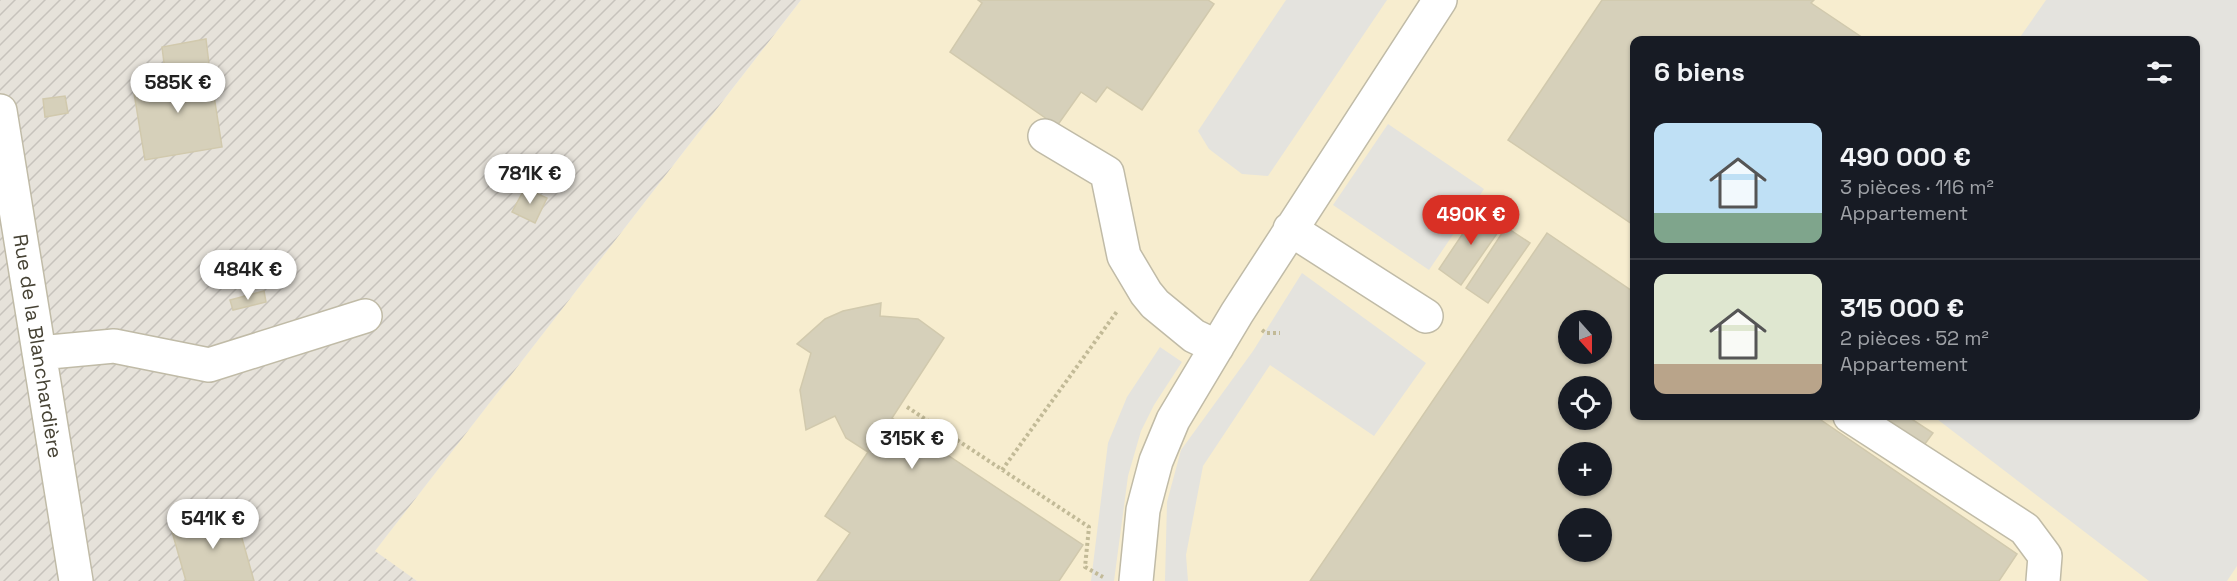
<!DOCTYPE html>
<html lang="fr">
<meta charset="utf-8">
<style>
:root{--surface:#171b24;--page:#242831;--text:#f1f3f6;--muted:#9ea1a6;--line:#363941;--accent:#d93025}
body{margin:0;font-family:"Space Grotesk",sans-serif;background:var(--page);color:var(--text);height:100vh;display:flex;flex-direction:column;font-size:22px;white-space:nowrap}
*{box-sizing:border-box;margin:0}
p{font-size:20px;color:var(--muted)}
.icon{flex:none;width:33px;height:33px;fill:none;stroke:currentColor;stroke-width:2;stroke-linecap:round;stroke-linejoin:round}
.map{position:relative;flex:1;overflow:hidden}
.details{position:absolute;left:1630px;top:36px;width:570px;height:384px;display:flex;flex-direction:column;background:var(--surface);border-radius:12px;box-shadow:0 2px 4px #0004}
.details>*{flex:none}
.needle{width:39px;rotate:159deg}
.tools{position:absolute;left:1558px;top:310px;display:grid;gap:12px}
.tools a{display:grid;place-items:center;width:54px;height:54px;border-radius:50%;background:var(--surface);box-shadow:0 2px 4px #0004;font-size:30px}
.price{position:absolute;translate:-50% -51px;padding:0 14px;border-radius:21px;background:#fff;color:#222;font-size:20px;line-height:39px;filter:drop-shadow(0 2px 3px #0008)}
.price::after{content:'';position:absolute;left:50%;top:36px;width:18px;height:14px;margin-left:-9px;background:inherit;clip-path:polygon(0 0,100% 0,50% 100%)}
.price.active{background:var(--accent);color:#fff}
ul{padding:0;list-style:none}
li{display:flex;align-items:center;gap:18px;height:150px;padding:0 24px}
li+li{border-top:2px solid var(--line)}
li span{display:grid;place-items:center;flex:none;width:168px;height:120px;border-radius:12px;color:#555}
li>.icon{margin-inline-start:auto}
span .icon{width:72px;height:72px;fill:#fffc;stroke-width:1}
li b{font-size:26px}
h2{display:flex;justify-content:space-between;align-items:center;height:72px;padding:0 24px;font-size:26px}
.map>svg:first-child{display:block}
.commercial{fill:#f7edcf;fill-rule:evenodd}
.industrial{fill:url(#industrial-furrows)}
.parking{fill:#e4e3de}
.building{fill:#d6d0ba;stroke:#d1c9ad;stroke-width:1.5;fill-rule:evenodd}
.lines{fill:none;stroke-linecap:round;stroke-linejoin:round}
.minor-casing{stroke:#c0bba7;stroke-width:36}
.path{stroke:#c2ba97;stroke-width:4;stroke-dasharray:3 3;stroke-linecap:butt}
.minor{stroke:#fff;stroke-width:33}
.labels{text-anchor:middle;stroke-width:4.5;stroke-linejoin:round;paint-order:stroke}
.street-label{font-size:20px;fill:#464234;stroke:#fff}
</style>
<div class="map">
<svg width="2237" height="581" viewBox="0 0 2237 581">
<defs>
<pattern id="industrial-furrows" width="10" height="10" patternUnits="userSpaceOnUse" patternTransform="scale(1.5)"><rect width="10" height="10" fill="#e6e2da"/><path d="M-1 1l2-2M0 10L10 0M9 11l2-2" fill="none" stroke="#c7c3bc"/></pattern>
</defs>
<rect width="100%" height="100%" fill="#f4f2e5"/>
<path class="commercial" d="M801,0H2237V581H417L374,552ZM1635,40H2196V416H1635ZM1569,321H1602V354H1569ZM1569,387H1602V420H1569ZM1569,453H1602V486H1569ZM1569,519H1602V552H1569Z"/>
<path class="industrial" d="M0,0H801L375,551L417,581H0Z"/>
<path class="parking" d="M1286,0H1387L1268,176L1242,174L1209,149L1198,131Z
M2046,0H2237V566L2227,581H2149L1933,416H2196V40H2018Z
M1388,124L1484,189L1429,270L1333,205Z
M1302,273L1426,363L1374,436L1270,365L1203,466L1186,555L1188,581H1165L1167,502L1181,450L1253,351Z
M1160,347L1182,362L1154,405L1141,431L1128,476L1114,581H1091L1108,443L1127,397Z"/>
<path class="building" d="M978,0H1208L1214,4L1142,110L1107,87L1096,102L1081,92L1057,126L950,52L982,3Z
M1602,0H1814L1811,3L1866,40H1635V226L1508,140Z
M206,39L209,64L165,71L162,47Z
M209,64L222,147L145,160L133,87L174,80L172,71Z
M65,96L68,113L45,117L43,99Z
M525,188L547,198L535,223L512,212Z
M1480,208L1503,225L1461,285L1439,269Z
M1506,227L1530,243L1488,303L1466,288Z
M1547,233L1635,293V416H1815L2017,554L1999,581H1310ZM1569,321H1602V354H1569ZM1569,387H1602V420H1569ZM1569,453H1602V486H1569ZM1569,519H1602V552H1569Z
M264,291L266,302L233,310L230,300Z
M881,303L880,316L918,319L944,338L892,418L1083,545L1059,581H817L850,533L825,516L868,452L846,438L835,416L806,430L800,390L811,353L797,344L825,319L843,311Z
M1865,416H1907L1933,433L1919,452Z
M234,510L254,581H186L171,528Z"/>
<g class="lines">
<g class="minor-casing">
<path id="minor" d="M0,111L76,581
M1045,136L1107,173L1124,256L1146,293L1155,304L1194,336L1217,347
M1290,229L1426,316
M39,353L114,346L209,365L365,316
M1850,416L2025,529L2045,556L2043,581
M1136,581L1143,510L1156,461L1173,420L1237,313L1440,0"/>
</g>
<path class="path" d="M1262,330L1266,333H1280
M907,407L1089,527L1085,567L1103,577
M1002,470L1118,310"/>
<use href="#minor" class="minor"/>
</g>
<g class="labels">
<g class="street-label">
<text transform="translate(38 346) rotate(81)" y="7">Rue de la Blanchardière</text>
</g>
</g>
</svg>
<div class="tools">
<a><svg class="needle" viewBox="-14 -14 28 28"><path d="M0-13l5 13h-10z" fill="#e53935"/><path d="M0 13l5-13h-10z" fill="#9ea1a6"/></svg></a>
<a><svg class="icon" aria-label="locate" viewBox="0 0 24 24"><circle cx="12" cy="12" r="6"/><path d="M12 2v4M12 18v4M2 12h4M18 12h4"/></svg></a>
<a>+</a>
<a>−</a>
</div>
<b class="price" style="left:178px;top:114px">585K €</b>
<b class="price" style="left:530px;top:205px">781K €</b>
<b class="price active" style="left:1471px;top:246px">490K €</b>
<b class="price" style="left:248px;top:301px">484K €</b>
<b class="price" style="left:912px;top:470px">315K €</b>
<b class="price" style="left:213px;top:550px">541K €</b>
<section class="details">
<h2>6 biens<svg class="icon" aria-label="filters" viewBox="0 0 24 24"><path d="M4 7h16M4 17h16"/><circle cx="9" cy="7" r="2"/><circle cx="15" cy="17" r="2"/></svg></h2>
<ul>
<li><span style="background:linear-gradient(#bfe0f5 75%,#7fa58c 0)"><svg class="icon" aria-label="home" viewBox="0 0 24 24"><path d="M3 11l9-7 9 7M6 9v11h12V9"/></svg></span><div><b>490 000 €</b><p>3 pièces · 116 m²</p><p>Appartement</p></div></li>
<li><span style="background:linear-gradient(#dfe7d0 75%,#b9a48a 0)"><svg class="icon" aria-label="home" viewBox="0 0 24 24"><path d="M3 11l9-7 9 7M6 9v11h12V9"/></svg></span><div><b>315 000 €</b><p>2 pièces · 52 m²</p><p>Appartement</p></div></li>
</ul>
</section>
</div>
